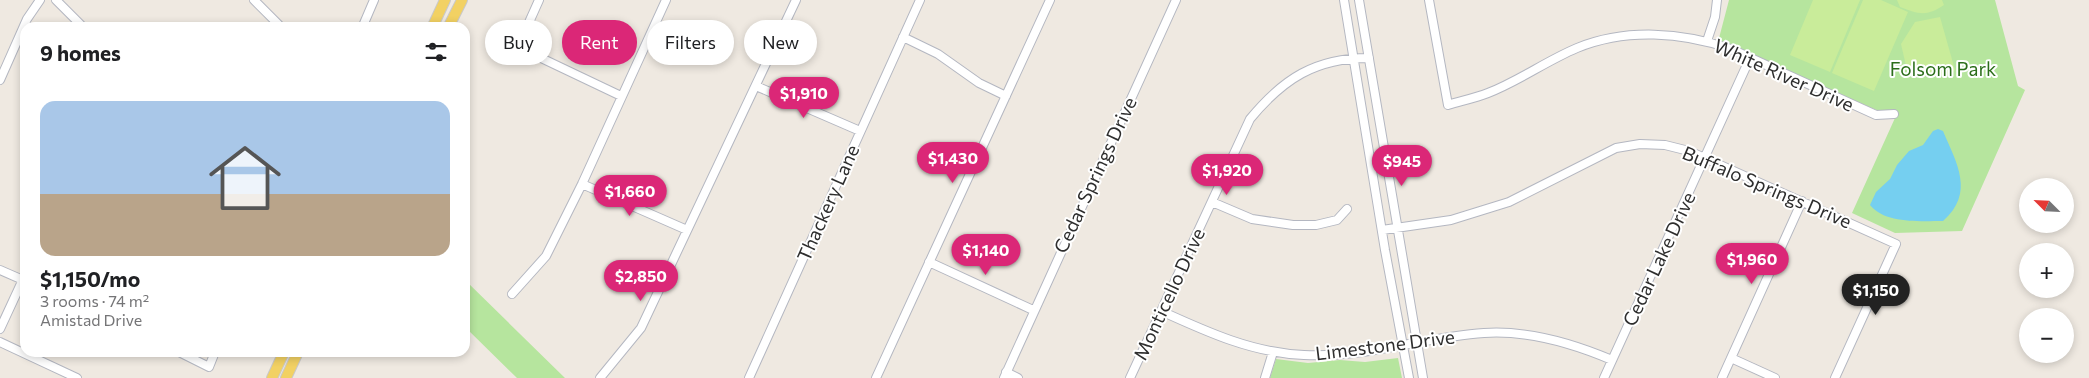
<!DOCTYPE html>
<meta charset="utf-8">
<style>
:root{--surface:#fff;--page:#f6f6f6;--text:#202124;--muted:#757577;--accent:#db2777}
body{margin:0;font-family:Commissioner,sans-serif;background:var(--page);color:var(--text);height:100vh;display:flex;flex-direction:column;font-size:19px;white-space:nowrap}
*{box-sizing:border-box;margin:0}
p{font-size:16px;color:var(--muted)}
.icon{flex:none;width:28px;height:28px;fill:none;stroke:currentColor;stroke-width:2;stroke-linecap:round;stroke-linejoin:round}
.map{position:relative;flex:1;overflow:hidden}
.drawer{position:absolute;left:20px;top:22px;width:450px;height:335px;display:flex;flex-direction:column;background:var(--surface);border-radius:15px;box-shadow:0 2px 8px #0003}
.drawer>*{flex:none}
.guide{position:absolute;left:485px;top:20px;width:475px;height:45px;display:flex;gap:10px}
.needle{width:32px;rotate:294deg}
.buttons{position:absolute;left:2019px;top:178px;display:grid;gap:10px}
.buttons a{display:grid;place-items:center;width:55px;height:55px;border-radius:50%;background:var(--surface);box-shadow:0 2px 8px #0003;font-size:25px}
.price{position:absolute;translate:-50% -42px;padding:0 11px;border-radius:18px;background:var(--accent);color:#fff;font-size:16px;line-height:32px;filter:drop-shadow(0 1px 2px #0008)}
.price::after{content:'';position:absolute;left:50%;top:30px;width:15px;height:11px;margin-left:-8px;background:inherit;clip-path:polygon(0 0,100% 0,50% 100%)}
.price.current{background:#222;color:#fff}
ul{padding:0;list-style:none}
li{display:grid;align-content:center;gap:10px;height:265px;padding:0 20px}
li span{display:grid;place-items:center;height:155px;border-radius:15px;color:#555}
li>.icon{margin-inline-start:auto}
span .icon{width:90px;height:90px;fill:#fffc;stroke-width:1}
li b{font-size:21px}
h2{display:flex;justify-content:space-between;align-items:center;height:60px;padding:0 20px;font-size:21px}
.chip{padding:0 18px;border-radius:22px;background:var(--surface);box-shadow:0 2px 8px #0003;font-size:18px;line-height:45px}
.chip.current{background:var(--accent);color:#fff}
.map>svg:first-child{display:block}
.green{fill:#b6e59e}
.pitch{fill:#c9ec9a}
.water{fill:#75cff0}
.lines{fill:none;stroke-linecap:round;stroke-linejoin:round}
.minor-casing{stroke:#b4b7c1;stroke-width:10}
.major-casing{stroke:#c9c9c9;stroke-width:12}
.minor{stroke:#fff;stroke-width:8}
.major{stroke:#f2d163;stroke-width:10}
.labels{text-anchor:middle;stroke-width:4;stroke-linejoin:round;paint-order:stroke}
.park-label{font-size:19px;fill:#2c6e1b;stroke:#fff}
.street-label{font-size:19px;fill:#2e2e2e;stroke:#fff}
</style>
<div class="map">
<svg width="2089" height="378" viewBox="0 0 2089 378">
<rect width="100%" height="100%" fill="#efe9e1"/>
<path class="green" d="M1729,0H1995L2018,86L2025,90L1962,231L1895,233L1852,213L1895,118L1718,42Z
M465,280L565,378H517L465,327Z
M1398,358L1402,378H1270L1276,359L1308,363L1340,360L1365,362Z"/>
<path class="pitch" d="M1813,0H1860L1830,72L1790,55Z
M1863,0H1881L1908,12L1874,91L1832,73Z
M1897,0H1942L1944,5C1926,17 1919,14 1900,7Z
M1940,17L1955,70L1946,76L1907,70L1901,44L1915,22Z"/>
<path class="water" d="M1938,129L1943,131C1957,164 1975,193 1943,221C1920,221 1885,224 1870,205L1876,192L1890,179L1897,165L1909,151L1923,145L1933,131Z"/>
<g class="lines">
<g class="minor-casing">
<path id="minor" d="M56,0L84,28
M254,0L282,28
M539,0L518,47L621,96
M1344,0L1385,250L1409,378
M1359,0L1423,378
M1429,0L1448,105C1461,101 1475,98 1488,93C1519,81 1546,61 1577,48C1626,28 1682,32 1731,49L1876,115L1894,114
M362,28L374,0
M903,37L938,54L979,83L1006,96
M1707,41L1715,17L1717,0
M0,80L27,19L40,0
M756,86L860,131
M582,184L687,230
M1212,202L1252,219L1293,225H1316L1337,220L1347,209
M1382,230L1451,220L1509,202L1616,148L1640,144L1665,145L1689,151L1896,244L1835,378
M929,262L1033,310
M0,270L23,280
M512,294L546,256L582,184L666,0
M1161,311C1207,332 1253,353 1304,355C1366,358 1424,337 1484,333C1528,330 1572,343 1612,360
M0,329L25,275
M0,342L77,378
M179,352L209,367L215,352
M1731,358L1775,378
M1006,372L1018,378
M600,378L641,328L796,0
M749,378L920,0
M876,378L1050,0
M1004,378L1176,0
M1130,378L1250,119C1283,79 1315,58 1369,58
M1265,378L1273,352
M1604,378L1750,58
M1722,378L1802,201"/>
</g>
<g class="major-casing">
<path id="major" d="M432,28L445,0
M448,28L462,0
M272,378L284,352
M286,378L298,352"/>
</g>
<use href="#minor" class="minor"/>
<use href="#major" class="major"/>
</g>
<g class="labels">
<g class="park-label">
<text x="1943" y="76">Folsom Park</text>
</g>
<g class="street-label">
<text transform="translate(1784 75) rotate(24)" y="7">White River Drive</text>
<text transform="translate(1095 175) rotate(-65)" y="7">Cedar Springs Drive</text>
<text transform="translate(1767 187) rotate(23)" y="7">Buffalo Springs Drive</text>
<text transform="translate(828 203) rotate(-66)" y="7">Thackery Lane</text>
<text transform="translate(1659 259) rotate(-65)" y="7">Cedar Lake Drive</text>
<text transform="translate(1169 294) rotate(-65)" y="7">Monticello Drive</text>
<text transform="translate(1385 345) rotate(-7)" y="7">Limestone Drive</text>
</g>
</g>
</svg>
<div class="buttons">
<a><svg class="needle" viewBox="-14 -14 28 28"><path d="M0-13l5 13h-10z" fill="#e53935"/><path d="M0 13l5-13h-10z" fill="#757577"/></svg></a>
<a>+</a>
<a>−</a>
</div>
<b class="price" style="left:804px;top:119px">$1,910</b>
<b class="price" style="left:953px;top:184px">$1,430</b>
<b class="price" style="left:1402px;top:187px">$945</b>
<b class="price" style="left:1227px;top:196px">$1,920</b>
<b class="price" style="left:630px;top:217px">$1,660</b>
<b class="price" style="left:986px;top:276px">$1,140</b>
<b class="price" style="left:1752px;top:285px">$1,960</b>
<b class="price" style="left:641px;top:302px">$2,850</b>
<b class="price current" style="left:1876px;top:316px">$1,150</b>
<div class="guide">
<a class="chip">Buy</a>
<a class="chip current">Rent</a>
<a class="chip">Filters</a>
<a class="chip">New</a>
</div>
<section class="drawer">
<h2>9 homes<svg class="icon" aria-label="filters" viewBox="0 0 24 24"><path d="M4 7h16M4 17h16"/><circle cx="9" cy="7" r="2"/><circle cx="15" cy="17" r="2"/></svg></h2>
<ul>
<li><span style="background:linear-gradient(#a9c7e8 60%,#b9a48a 0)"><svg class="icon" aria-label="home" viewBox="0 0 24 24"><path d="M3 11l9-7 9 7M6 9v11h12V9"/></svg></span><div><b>$1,150/mo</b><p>3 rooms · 74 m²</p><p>Amistad Drive</p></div></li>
</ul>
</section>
</div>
